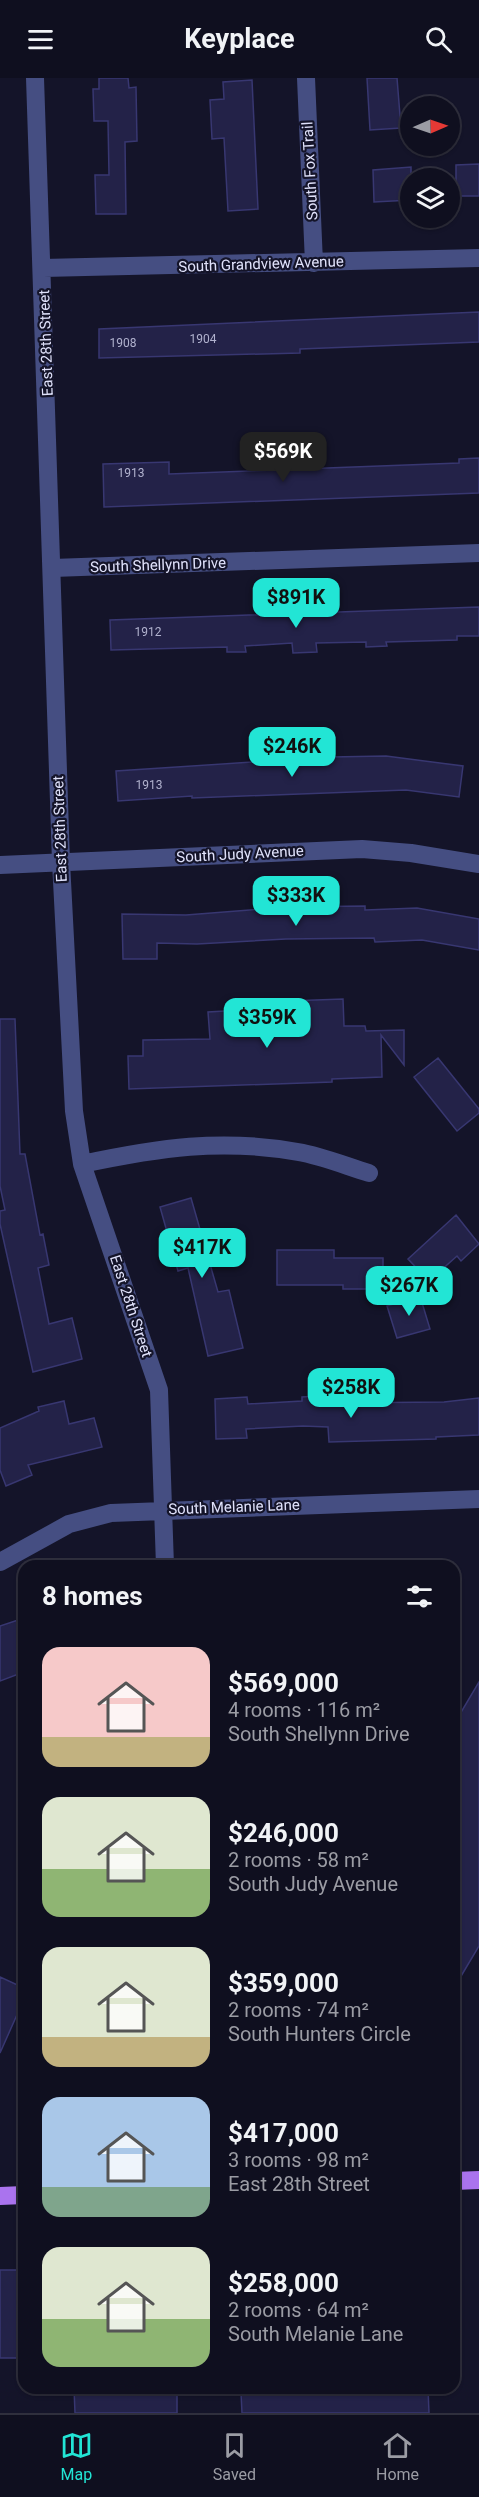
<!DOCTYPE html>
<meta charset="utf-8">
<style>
:root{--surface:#0f0f1f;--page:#181828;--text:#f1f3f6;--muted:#9b9ca4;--line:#2f2f3d;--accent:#22e5d5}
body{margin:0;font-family:Roboto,sans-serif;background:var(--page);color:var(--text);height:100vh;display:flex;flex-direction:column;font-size:22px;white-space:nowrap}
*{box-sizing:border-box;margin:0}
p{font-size:20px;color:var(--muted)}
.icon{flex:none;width:33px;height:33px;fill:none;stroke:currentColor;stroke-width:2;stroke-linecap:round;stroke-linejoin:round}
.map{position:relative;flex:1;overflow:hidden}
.drawer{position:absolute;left:18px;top:1482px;width:442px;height:834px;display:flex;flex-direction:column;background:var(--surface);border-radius:18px;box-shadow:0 2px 4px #0004,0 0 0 2px var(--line)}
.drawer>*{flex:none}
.needle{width:39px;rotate:88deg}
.fabs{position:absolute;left:400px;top:18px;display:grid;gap:12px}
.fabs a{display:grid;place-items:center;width:60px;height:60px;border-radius:50%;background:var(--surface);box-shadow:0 2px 4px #0004,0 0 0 2px var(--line);font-size:30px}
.price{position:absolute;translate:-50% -51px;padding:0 14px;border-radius:12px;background:var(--accent);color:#111;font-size:20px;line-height:39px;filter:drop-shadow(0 2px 3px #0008)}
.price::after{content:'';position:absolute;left:50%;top:36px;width:18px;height:14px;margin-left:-9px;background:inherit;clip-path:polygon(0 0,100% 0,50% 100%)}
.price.current{background:#222;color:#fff}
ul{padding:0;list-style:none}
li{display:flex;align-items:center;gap:18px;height:150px;padding:0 24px}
li span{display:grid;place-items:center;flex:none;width:168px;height:120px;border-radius:18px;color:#555}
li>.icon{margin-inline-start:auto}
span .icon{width:72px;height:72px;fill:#fffc;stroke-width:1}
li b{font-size:26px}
h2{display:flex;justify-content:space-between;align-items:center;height:72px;padding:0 24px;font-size:26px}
header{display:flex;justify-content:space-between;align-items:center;height:78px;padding:0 24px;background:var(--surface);font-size:27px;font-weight:700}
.dock{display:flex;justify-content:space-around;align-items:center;height:84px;border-top:2px solid var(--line);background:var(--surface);font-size:16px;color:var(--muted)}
.dock a{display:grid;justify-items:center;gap:3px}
.dock .current{color:var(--accent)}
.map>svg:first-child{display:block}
.building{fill:#232248;stroke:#383771;stroke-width:1.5}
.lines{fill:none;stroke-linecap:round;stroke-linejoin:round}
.minor{stroke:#454e82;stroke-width:18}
.major{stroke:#aa73ee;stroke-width:18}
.labels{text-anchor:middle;stroke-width:4.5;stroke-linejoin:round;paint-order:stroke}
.number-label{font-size:12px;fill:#b1b2ce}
.street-label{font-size:15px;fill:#e0e2fb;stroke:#141429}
</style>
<header><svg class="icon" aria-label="menu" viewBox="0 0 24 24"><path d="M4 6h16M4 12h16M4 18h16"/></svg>Keyplace<svg class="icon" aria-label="search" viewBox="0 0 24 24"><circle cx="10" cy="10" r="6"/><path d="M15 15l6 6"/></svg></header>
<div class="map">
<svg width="479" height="2335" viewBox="0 0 479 2335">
<rect width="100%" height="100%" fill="#141429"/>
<path class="building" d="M99,0H128L129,10L136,9L137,63L125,64L126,136H96L95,97H109L108,43H94L93,11H99Z
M367,0H397L401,50L370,52Z
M252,2L258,131L228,133L224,60L212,61L210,22L224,21L223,4Z
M479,86V118H456V87Z
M411,89V122L374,124L373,92Z
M479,234V264L300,271V275L99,280V251Z
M479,380V415L104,429L103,386L169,384V396L459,385V381Z
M479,529V558H457V562L386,564L387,568L366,569V564L316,565L317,574L293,575L292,565L245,568L246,574H227V569L111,572L110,542Z
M386,678L463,688L459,719L406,712L192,720V718L118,723L116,693L330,679Z
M365,828V832L417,830L479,841V872L422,862L375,864L374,860L286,861L197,866L157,865V881H123L122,836L186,837L286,829Z
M343,921L344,948H365L366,953L404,952V987L381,957L382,999L332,1001V1004L129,1011L128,978H143V962L210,961L208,934L260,931V924Z
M0,941H15L20,1076H25L40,1157L43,1156L49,1187L38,1190L49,1246L72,1240L82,1281L33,1294L0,1146V1133L5,1132L0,1108Z
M438,980L479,1031V1035L457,1053L414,999Z
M191,1120L218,1214L229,1212L243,1270L208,1278L188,1190L178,1193L160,1129Z
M456,1137L479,1166L461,1183L457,1178L429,1203L408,1181Z
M277,1172H334V1180H383V1211H343V1207H277Z
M420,1218L430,1251L397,1260L387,1228Z
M332,1317V1325L444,1324L479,1320V1357L436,1359V1361L329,1364L328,1349L303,1348L246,1351L247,1360L216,1361L215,1321L247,1319L248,1326L302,1323V1319Z
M64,1323L69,1346L94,1340L102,1369L28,1387L32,1397L6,1408L0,1392V1350L39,1333L38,1329Z
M24,1540V1594L0,1603V1548Z
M479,1604V1868L454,1910V1646Z
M0,1899L24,1910V1921L0,1975Z
M0,2192H24V2280H0Z
M74,2310H177V2335H75Z
M373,2310H428L429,2335H242L241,2315Z"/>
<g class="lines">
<path class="minor" d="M35,0L61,784L74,1033L82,1086L159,1312L165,1488
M306,0L314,185
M43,190L479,180
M53,490L479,475
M0,787L362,771L411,775L479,786
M82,1086C158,1070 221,1060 298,1074C322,1078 346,1088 369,1095
M0,1484L69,1446L111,1435L479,1421"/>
<path class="major" d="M454,2103L479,2102
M0,2118L24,2117"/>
</g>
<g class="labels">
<g class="number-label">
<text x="203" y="265">1904</text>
<text x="123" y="269">1908</text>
<text x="131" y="399">1913</text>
<text x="148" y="558">1912</text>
<text x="149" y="711">1913</text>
</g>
<g class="street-label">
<text transform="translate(310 93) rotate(-93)" y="5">South Fox Trail</text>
<text transform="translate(261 186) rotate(-2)" y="5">South Grandview Avenue</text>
<text transform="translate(46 265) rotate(-92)" y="5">East 28th Street</text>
<text transform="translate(158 487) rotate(-2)" y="5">South Shellynn Drive</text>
<text transform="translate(60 751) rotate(-92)" y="5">East 28th Street</text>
<text transform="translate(240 776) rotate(-3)" y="5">South Judy Avenue</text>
<text transform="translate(131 1228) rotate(72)" y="5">East 28th Street</text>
<text transform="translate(234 1429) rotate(-2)" y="5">South Melanie Lane</text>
</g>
</g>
</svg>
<div class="fabs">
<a><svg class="needle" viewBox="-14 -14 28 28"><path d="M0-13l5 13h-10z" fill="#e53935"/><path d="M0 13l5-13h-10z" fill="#9b9ca4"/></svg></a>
<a><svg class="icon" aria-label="layers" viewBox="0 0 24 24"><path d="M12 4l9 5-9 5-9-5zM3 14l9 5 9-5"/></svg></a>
</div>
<b class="price current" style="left:283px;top:405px">$569K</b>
<b class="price" style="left:296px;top:551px">$891K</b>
<b class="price" style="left:292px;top:700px">$246K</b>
<b class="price" style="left:296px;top:849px">$333K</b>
<b class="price" style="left:267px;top:971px">$359K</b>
<b class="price" style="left:202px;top:1201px">$417K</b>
<b class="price" style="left:409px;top:1239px">$267K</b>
<b class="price" style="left:351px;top:1341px">$258K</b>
<section class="drawer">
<h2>8 homes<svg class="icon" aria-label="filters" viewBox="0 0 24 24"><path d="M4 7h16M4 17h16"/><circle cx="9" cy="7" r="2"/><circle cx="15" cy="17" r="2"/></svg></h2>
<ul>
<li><span style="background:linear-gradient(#f6c9c9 75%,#c2b280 0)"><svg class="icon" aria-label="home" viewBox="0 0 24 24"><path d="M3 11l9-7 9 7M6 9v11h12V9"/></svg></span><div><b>$569,000</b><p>4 rooms · 116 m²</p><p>South Shellynn Drive</p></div></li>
<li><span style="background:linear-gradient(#dfe7d0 60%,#8fb573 0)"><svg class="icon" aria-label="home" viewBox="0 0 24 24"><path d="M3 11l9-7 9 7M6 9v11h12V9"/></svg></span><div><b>$246,000</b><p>2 rooms · 58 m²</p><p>South Judy Avenue</p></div></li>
<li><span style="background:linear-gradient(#dfe7d0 75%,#c2b280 0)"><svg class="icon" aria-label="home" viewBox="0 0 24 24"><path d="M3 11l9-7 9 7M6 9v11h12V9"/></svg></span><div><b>$359,000</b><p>2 rooms · 74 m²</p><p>South Hunters Circle</p></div></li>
<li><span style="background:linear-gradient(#a9c7e8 75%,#7fa58c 0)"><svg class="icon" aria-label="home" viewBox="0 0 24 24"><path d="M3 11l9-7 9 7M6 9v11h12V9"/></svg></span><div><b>$417,000</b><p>3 rooms · 98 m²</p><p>East 28th Street</p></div></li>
<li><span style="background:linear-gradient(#dfe7d0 60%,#8fb573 0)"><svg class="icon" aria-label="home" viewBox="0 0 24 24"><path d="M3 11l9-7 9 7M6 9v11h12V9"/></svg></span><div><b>$258,000</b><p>2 rooms · 64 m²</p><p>South Melanie Lane</p></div></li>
</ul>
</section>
</div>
<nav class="dock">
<a class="current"><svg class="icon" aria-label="map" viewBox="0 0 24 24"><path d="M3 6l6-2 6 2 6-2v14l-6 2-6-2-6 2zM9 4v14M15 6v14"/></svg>Map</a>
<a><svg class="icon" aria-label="saved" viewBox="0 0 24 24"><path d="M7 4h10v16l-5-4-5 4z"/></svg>Saved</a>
<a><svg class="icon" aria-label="home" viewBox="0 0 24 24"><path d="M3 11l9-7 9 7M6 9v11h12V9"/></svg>Home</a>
</nav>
